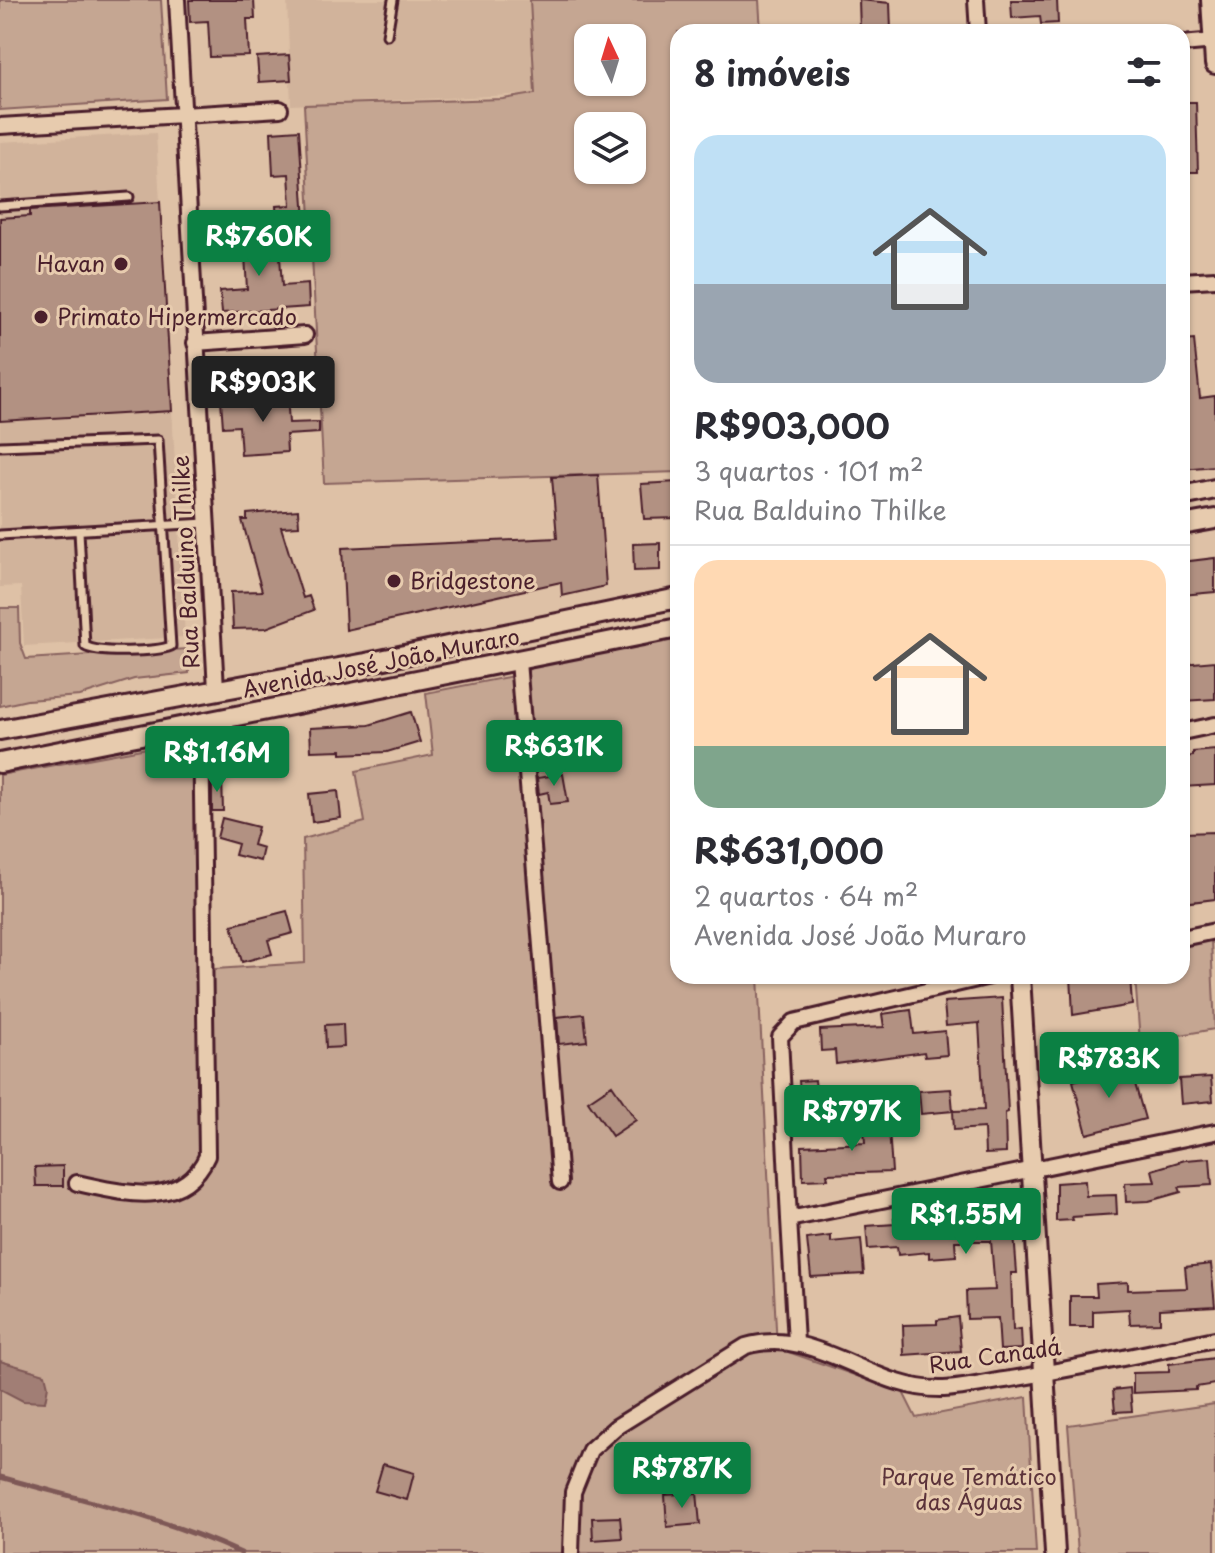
<!DOCTYPE html>
<html lang="pt">
<meta charset="utf-8">
<style>
:root{--surface:#fff;--page:#f2f2f3;--text:#2b2b33;--muted:#7c7c81;--line:#e1e1e2;--accent:#0b8043}
body{margin:0;font-family:"Playpen Sans",sans-serif;background:var(--page);color:var(--text);height:100vh;display:flex;flex-direction:column;font-size:30px;white-space:nowrap}
*{box-sizing:border-box;margin:0}
p{font-size:26px;color:var(--muted)}
.icon{flex:none;width:44px;height:44px;fill:none;stroke:currentColor;stroke-width:2;stroke-linecap:round;stroke-linejoin:round}
.map{position:relative;flex:1;overflow:hidden}
.side{position:absolute;left:670px;top:24px;width:520px;height:960px;display:flex;flex-direction:column;background:var(--surface);border-radius:24px;box-shadow:0 2px 6px #0004}
.side>*{flex:none}
.needle{width:52px;rotate:356deg}
.tools{position:absolute;left:574px;top:24px;display:grid;gap:16px}
.tools a{display:grid;place-items:center;width:72px;height:72px;border-radius:16px;background:var(--surface);box-shadow:0 2px 6px #0004;font-size:40px}
.price{position:absolute;translate:-50% -68px;padding:0 18px;border-radius:8px;background:var(--accent);color:#fff;font-size:26px;line-height:52px;filter:drop-shadow(0 2px 4px #0008)}
.price::after{content:'';position:absolute;left:50%;top:48px;width:24px;height:18px;margin-left:-12px;background:inherit;clip-path:polygon(0 0,100% 0,50% 100%)}
.price.active{background:#222;color:#fff}
ul{padding:0;list-style:none}
li{display:grid;align-content:center;gap:16px;height:424px;padding:0 24px}
li+li{border-top:2px solid var(--line)}
li span{display:grid;place-items:center;height:248px;border-radius:24px;color:#555}
li>.icon{margin-inline-start:auto}
span .icon{width:144px;height:144px;fill:#fffc;stroke-width:1}
li b{font-size:34px}
h2{display:flex;justify-content:space-between;align-items:center;height:96px;padding:0 24px;font-size:34px}
.map>svg:first-child{display:block}
.built{fill:#d1b39b}
.green{fill:#c5a692;stroke:#88625e;stroke-width:2;fill-rule:evenodd}
.water{fill:#a17e74;stroke:#7e5857;stroke-width:2}
.lines{fill:none;stroke-linecap:round;stroke-linejoin:round}
.stream{stroke:#7e5857;stroke-width:5}
.building{fill:#b29182;stroke:#4a1f2b;stroke-width:2}
.lane-casing{stroke:#4a1f2b;stroke-width:13}
.street-casing{stroke:#4a1f2b;stroke-width:20}
.secondary-casing{stroke:#4a1f2b;stroke-width:24}
.lane{stroke:#e7cbae;stroke-width:7}
.street{stroke:#e7cbae;stroke-width:14}
.secondary{stroke:#e7cbae;stroke-width:18}
.poi-dot{fill:#4a1f2b;stroke:#e7cbae;stroke-width:3}
.labels{text-anchor:middle;stroke-width:6;stroke-linejoin:round;paint-order:stroke}
.poi-label{font-size:22px;fill:#4a1f2b;stroke:#e7cbae;text-anchor:start}
.street-label{font-size:22px;fill:#4a1f2b;stroke:#e7cbae}
.park-label{font-size:22px;fill:#5c333a;stroke:#e7cbae}
</style>
<div class="map">
<svg width="1215" height="1553" viewBox="0 0 1215 1553">
<rect width="100%" height="100%" fill="#dec1a6"/>
<filter id="ink" filterUnits="userSpaceOnUse"><feTurbulence type="fractalNoise" baseFrequency=".0125" numOctaves="2"/><feDisplacementMap in="SourceGraphic" scale="16" xChannelSelector="R" yChannelSelector="G"/><feConvolveMatrix kernelMatrix="1 2 1 2 8 2 1 2 1" color-interpolation-filters="sRGB"/></filter>
<g filter="url(#ink)">
<path class="built" d="M287,0H530L536,94L291,105Z
M156,133L185,637L24,646L21,586L0,587V142Z"/>
<path class="green" d="M0,0H161L167,99L0,110Z
M530,0H759L761,32H678V472L324,483L304,105L503,99L535,94ZM588,38H632V82H588ZM588,126H632V170H588Z
M0,608H19L20,643L26,659L187,649L189,673L134,679L80,696L27,700L0,706Z
M678,639V976H758L777,1348L903,1392L916,1418L1027,1397L1036,1553H0V775L196,739L200,970L305,963L303,839L365,822L356,771L433,755L426,693L528,673L529,662Z
M1211,940L1215,1029L1140,1042L1135,976H1182V946Z
M1215,1404V1553H1078L1068,1425Z"/>
<path class="water" d="M0,1361L45,1374L48,1386L45,1402L23,1401L0,1389Z"/>
<g class="lines">
<path class="stream" d="M0,1477C82,1500 163,1517 241,1553"/>
</g>
<path class="building" d="M189,0H254L255,19H247L249,56L210,57L208,21L190,22Z
M859,0L890,3L891,30L860,32Z
M1011,0H1057L1058,23L1041,24L1040,16L1012,18Z
M289,55L291,80L259,82L257,57Z
M1182,102H1196L1198,172H1182Z
M299,130L305,221L277,223L276,206L291,205L289,174L273,175L271,132Z
M160,202L172,411L0,421V218L30,216V210Z
M257,225L258,257L280,256L282,286L308,284L309,307L222,313L220,291L247,289L245,255L226,256L225,232H234V226Z
M1194,340L1200,398L1215,396V466L1182,469V341Z
M287,395L289,423L319,422V433L286,435L287,452L241,455L239,426L223,427L221,400Z
M598,475L606,586L562,596L561,582L346,630L342,548L557,538L552,477Z
M678,482V518L644,519L641,484Z
M298,510L299,526L281,527L303,598L309,596L314,610L266,628L233,629L231,592L262,591L242,520H247V514Z
M660,543V570L634,571L633,544Z
M1215,558V592L1182,595V562Z
M1215,661V699L1182,701V664Z
M411,712L420,742L387,752L341,754V750L311,751L310,728L369,725Z
M257,732L266,763L228,773L219,740Z
M1215,750V785L1182,787V757L1193,756V752Z
M563,774L568,802L550,804L548,792L539,794L537,778Z
M212,777H222L223,811H212Z
M338,791L341,818L312,822L309,794Z
M222,818L258,827L253,845L263,848L260,861L235,855L238,844L217,838Z
M1215,832V899L1182,903V833Z
M287,911L293,933L268,940L272,954L242,962L232,925Z
M1071,976H1130L1132,1005L1073,1015Z
M1002,998L1008,1112L1005,1113L1006,1153L985,1154L984,1128L954,1130L953,1111L984,1110L979,1023L946,1026L944,1002Z
M911,1010L914,1034L945,1031L947,1055L925,1057L924,1052L836,1064L835,1050L821,1051L820,1030L884,1027L882,1014Z
M584,1014L587,1041L559,1044L557,1017Z
M343,1024L344,1047L326,1048L325,1025Z
M1130,1066L1145,1119L1087,1134L1073,1081Z
M1211,1077L1213,1101L1181,1104L1179,1079Z
M815,1080L817,1101L801,1102L799,1081Z
M612,1085L636,1120L612,1136L588,1101Z
M951,1089L953,1111L921,1114L919,1091Z
M888,1114L892,1172L827,1174L828,1179L803,1180L802,1146L865,1143L863,1116Z
M1210,1158L1212,1185L1179,1187L1181,1192L1149,1201L1126,1202L1125,1183L1155,1182L1152,1170L1185,1160Z
M63,1166V1186H36L35,1167Z
M1085,1181L1086,1196L1116,1195L1117,1214L1072,1217L1073,1220L1056,1221V1183Z
M1011,1195L1017,1273H1011L1013,1330L1021,1329L1022,1349L1000,1350L998,1318L967,1319L966,1291L995,1290L991,1241H955L956,1256L929,1258V1252L898,1255L897,1247L868,1249L866,1226L895,1224L894,1219L925,1216L927,1223L961,1221L960,1213H989L988,1197Z
M831,1236V1242L861,1239L864,1274L811,1277L807,1239Z
M1211,1264L1215,1306L1160,1309V1323L1130,1324L1129,1309L1093,1311V1327H1070V1296H1097L1096,1284L1128,1282V1290L1187,1288L1185,1267Z
M958,1317L961,1351L904,1355L903,1325L937,1324V1320Z
M1215,1358V1384L1196,1387V1390L1133,1393V1373L1169,1372V1364Z
M1130,1388L1132,1411L1115,1412L1113,1390Z
M383,1464L414,1473L407,1500L375,1491Z
M697,1493L700,1524L667,1527L665,1495Z
M620,1517L622,1538L593,1540L592,1518Z"/>
<g class="lines">
<g class="lane-casing">
<path id="lane" d="M387,35L393,0
M0,206L129,197
M0,446L158,440L171,646C157,652 97,654 85,646L79,531
M0,535L206,523"/>
</g>
<g class="street-casing">
<path id="street" d="M177,0L216,689
M976,0L978,32
M1182,44L1215,41
M0,126L280,109
M1182,281L1215,279
M195,343L305,335
M518,661L560,1182
M1182,732L1215,725
M1182,938L1215,931
M77,1183C124,1193 183,1210 207,1156L201,723
M789,1219L780,1037L794,1022L990,976
M796,1342L789,1219L1215,1132
M571,1553L573,1492L590,1450L616,1427L746,1346C817,1325 873,1392 944,1389C966,1388 989,1382 1011,1379C1079,1368 1147,1353 1215,1339"/>
</g>
<g class="secondary-casing">
<path id="secondary" d="M1211,0L1215,64
M1182,496L1215,489
M1182,525L1215,519
M0,730L366,663L678,598
M0,763L678,628
M1020,976L1055,1553"/>
</g>
<use href="#lane" class="lane"/>
<use href="#street" class="street"/>
<use href="#secondary" class="secondary"/>
</g>
</g>
<g class="poi-dot">
<circle cx="121" cy="264" r="8"/>
<circle cx="41" cy="317" r="8"/>
<circle cx="394" cy="581" r="8"/>
</g>
<g class="labels">
<g class="poi-label">
<text x="105" y="272" text-anchor="end">Havan</text>
<text x="57" y="325">Primato Hipermercado</text>
<text x="410" y="589">Bridgestone</text>
</g>
<g class="street-label">
<text transform="translate(186 562) rotate(-93)" y="8">Rua Balduino Thilke</text>
<text transform="translate(381 663) rotate(-11)" y="8">Avenida José João Muraro</text>
<text transform="translate(995 1356) rotate(-8)" y="8">Rua Canadá</text>
</g>
<g class="park-label">
<text x="969" y="1485">Parque Temático<tspan x="969" dy="25">das Águas</tspan></text>
</g>
</g>
</svg>
<div class="tools">
<a><svg class="needle" viewBox="-14 -14 28 28"><path d="M0-13l5 13h-10z" fill="#e53935"/><path d="M0 13l5-13h-10z" fill="#7c7c81"/></svg></a>
<a><svg class="icon" aria-label="layers" viewBox="0 0 24 24"><path d="M12 4l9 5-9 5-9-5zM3 14l9 5 9-5"/></svg></a>
</div>
<b class="price" style="left:259px;top:278px">R$760K</b>
<b class="price active" style="left:263px;top:424px">R$903K</b>
<b class="price" style="left:554px;top:788px">R$631K</b>
<b class="price" style="left:217px;top:794px">R$1.16M</b>
<b class="price" style="left:1109px;top:1100px">R$783K</b>
<b class="price" style="left:852px;top:1153px">R$797K</b>
<b class="price" style="left:966px;top:1256px">R$1.55M</b>
<b class="price" style="left:682px;top:1510px">R$787K</b>
<section class="side">
<h2>8 imóveis<svg class="icon" aria-label="filters" viewBox="0 0 24 24"><path d="M4 7h16M4 17h16"/><circle cx="9" cy="7" r="2"/><circle cx="15" cy="17" r="2"/></svg></h2>
<ul>
<li><span style="background:linear-gradient(#bfe0f5 60%,#9aa5b1 0)"><svg class="icon" aria-label="home" viewBox="0 0 24 24"><path d="M3 11l9-7 9 7M6 9v11h12V9"/></svg></span><div><b>R$903,000</b><p>3 quartos · 101 m²</p><p>Rua Balduino Thilke</p></div></li>
<li><span style="background:linear-gradient(#ffd9b3 75%,#7fa58c 0)"><svg class="icon" aria-label="home" viewBox="0 0 24 24"><path d="M3 11l9-7 9 7M6 9v11h12V9"/></svg></span><div><b>R$631,000</b><p>2 quartos · 64 m²</p><p>Avenida José João Muraro</p></div></li>
</ul>
</section>
</div>
